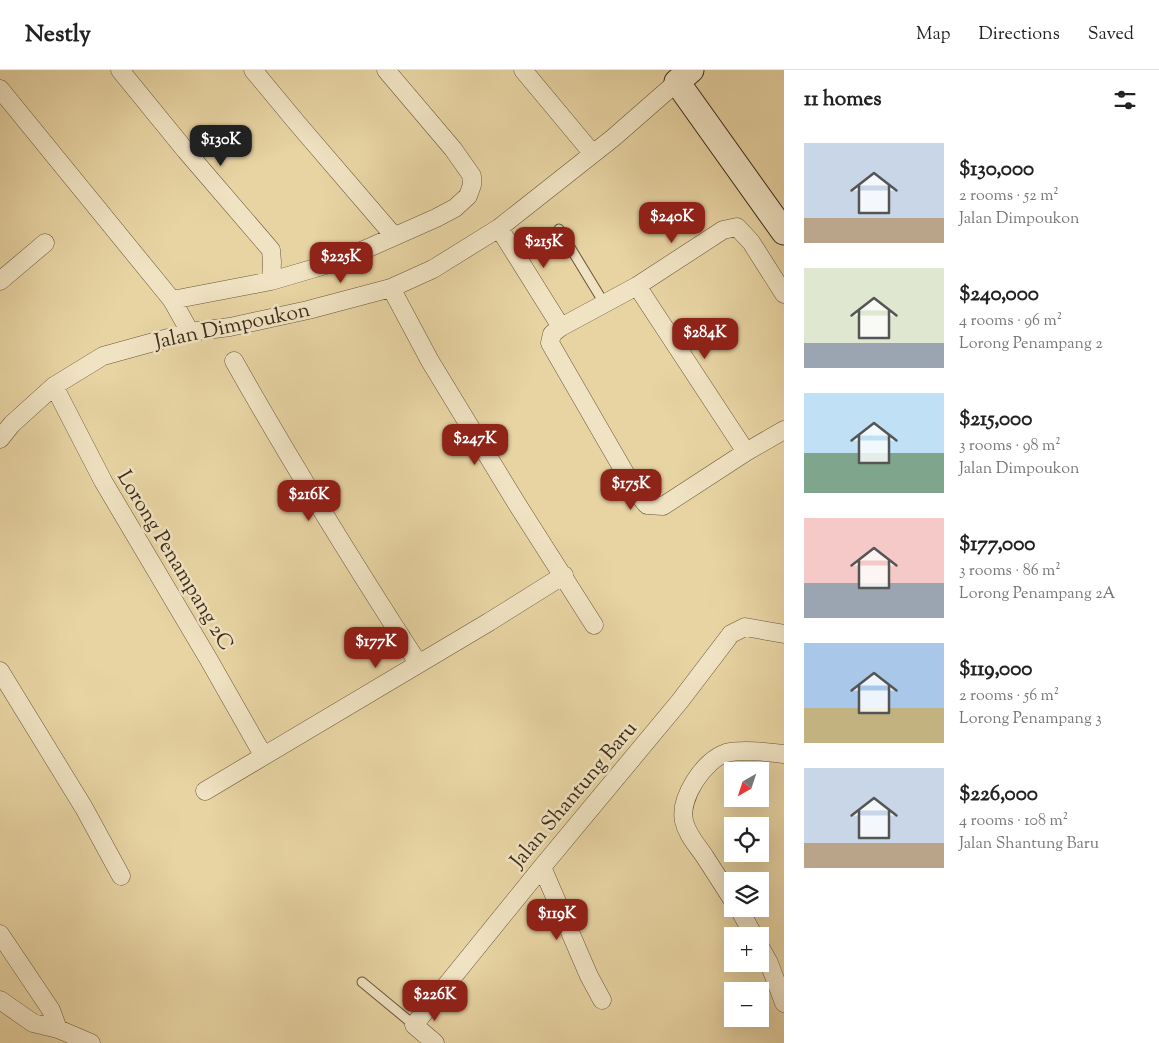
<!DOCTYPE html>
<meta charset="utf-8">
<style>
:root{--surface:#fff;--page:#f2f2f2;--text:#222;--muted:#767676;--line:#e0e0e0;--accent:#8f2418}
body{margin:0;font-family:"Sorts Mill Goudy",serif;background:var(--page);color:var(--text);height:100vh;display:flex;flex-direction:column;font-size:19px;white-space:nowrap}
*{box-sizing:border-box;margin:0}
p{font-size:16px;color:var(--muted)}
.icon{flex:none;width:28px;height:28px;fill:none;stroke:currentColor;stroke-width:2;stroke-linecap:round;stroke-linejoin:round}
.map{position:relative;flex:1;overflow:hidden}
.drawer{display:flex;flex-direction:column;background:var(--surface);width:375px}
.drawer>*{flex:none}
.needle{width:32px;rotate:219deg}
.buttons{position:absolute;left:724px;top:692px;display:grid;gap:10px}
.buttons a{display:grid;place-items:center;width:45px;height:45px;border-radius:0px;background:var(--surface);box-shadow:0 5px 20px #0002;font-size:25px}
.price{position:absolute;translate:-50% -42px;padding:0 11px;border-radius:10px;background:var(--accent);color:#fff;font-size:16px;line-height:32px;filter:drop-shadow(0 1px 2px #0008)}
.price::after{content:'';position:absolute;left:50%;top:30px;width:15px;height:11px;margin-left:-8px;background:inherit;clip-path:polygon(0 0,100% 0,50% 100%)}
.price.selected{background:#222;color:#fff}
ul{padding:0;list-style:none}
li{display:flex;align-items:center;gap:15px;height:125px;padding:0 20px}
li span{display:grid;place-items:center;flex:none;width:140px;height:100px;border-radius:0px;color:#555}
li>.icon{margin-inline-start:auto}
span .icon{width:60px;height:60px;fill:#fffc;stroke-width:1}
li b{font-size:21px}
h2{display:flex;justify-content:space-between;align-items:center;height:60px;padding:0 20px;font-size:21px}
header{display:flex;align-items:center;gap:30px;box-sizing:border-box;height:70px;padding:0 25px;background:var(--surface);border-bottom:1px solid var(--line)}
header strong{font-size:24px}
nav{display:flex;gap:28px;margin-inline-start:auto;font-size:18px}
main{display:flex;flex:1;min-height:0}
.map>svg:first-child{display:block}
.lines{fill:none;stroke-linecap:round;stroke-linejoin:round}
.lane-casing{stroke:#68553b;stroke-width:11}
.street-casing{stroke:#68553b;stroke-width:19}
.secondary-casing{stroke:#3d2b18;stroke-width:27}
.lane{stroke:#f0e3c3;stroke-width:9}
.street{stroke:#f0e3c3;stroke-width:18}
.secondary{stroke:#f0e3c3;stroke-width:25}
.labels{text-anchor:middle;stroke-width:5;stroke-linejoin:round;paint-order:stroke}
.street-label{font-size:21px;fill:#3d2b18;stroke:#f0e3c3}
</style>
<header>
<strong>Nestly</strong>
<nav><a>Map</a><a>Directions</a><a>Saved</a></nav>
</header>
<main>
<div class="map">
<svg width="784" height="973" viewBox="0 0 784 973">
<rect width="100%" height="100%" fill="#e8d4a3"/>
<filter id="stains"><feTurbulence type="fractalNoise" baseFrequency=".004" numOctaves="4"/><feColorMatrix values="0 0 0 0 .2 0 0 0 0 .09 0 0 0 0 .02 0 0 0 .5 -.17"/></filter>
<radialGradient id="worn" r=".72"><stop offset=".6" stop-color="#630" stop-opacity="0"/><stop offset="1" stop-color="#630" stop-opacity=".3"/></radialGradient>
<g class="lines">
<g class="lane-casing">
<path id="lane" d="M559,159L604,233
M362,912L414,955"/>
</g>
<g class="street-casing">
<path id="street" d="M120,0L186,81L271,180L272,192L271,211
M253,0L297,53L394,166
M523,0L593,84
M0,19L172,230L190,262
M499,158L561,257
M0,211L45,173
M637,216L746,382
M391,218L430,291L517,434L594,555
M784,224L751,172L737,157L723,160L637,216L561,257L552,264L550,273L636,422L647,435L663,436L746,382L784,360
M172,230L271,211L339,191L436,148L455,138L468,126L472,115V106L453,79L386,0
M234,291C292,394 354,494 418,593
M54,316L103,411L209,590L263,685
M0,369L12,354L54,316L103,286L190,262L230,257L308,240L391,218L433,199L499,158L613,68L677,12
M0,601L84,738L121,806
M205,721L489,552L564,505
M542,797L589,906L602,930
M732,829C723,815 714,801 705,787C697,775 687,765 684,751C679,728 704,690 726,683C740,679 770,682 784,684
M739,839L754,866
M0,864L51,940L58,959
M760,877L769,893L784,933
M0,930L33,953L58,959L91,973
M435,973L414,955L542,797L680,631L731,564L745,557L784,564"/>
</g>
<g class="secondary-casing">
<path id="secondary" d="M691,0L677,12L784,162"/>
</g>
<use href="#lane" class="lane"/>
<use href="#street" class="street"/>
<use href="#secondary" class="secondary"/>
</g>
<g class="labels">
<g class="street-label">
<text transform="translate(232 255) rotate(-12)" y="7">Jalan Dimpoukon</text>
<text transform="translate(176 490) rotate(59)" y="7">Lorong Penampang 2C</text>
<text transform="translate(573 724) rotate(-50)" y="7">Jalan Shantung Baru</text>
</g>
</g>
<rect width="100%" height="100%" filter="url(#stains)"/>
<rect width="100%" height="100%" fill="url(#worn)"/>
</svg>
<div class="buttons">
<a><svg class="needle" viewBox="-14 -14 28 28"><path d="M0-13l5 13h-10z" fill="#e53935"/><path d="M0 13l5-13h-10z" fill="#767676"/></svg></a>
<a><svg class="icon" aria-label="locate" viewBox="0 0 24 24"><circle cx="12" cy="12" r="6"/><path d="M12 2v4M12 18v4M2 12h4M18 12h4"/></svg></a>
<a><svg class="icon" aria-label="layers" viewBox="0 0 24 24"><path d="M12 4l9 5-9 5-9-5zM3 14l9 5 9-5"/></svg></a>
<a>+</a>
<a>−</a>
</div>
<b class="price selected" style="left:221px;top:97px">$130K</b>
<b class="price" style="left:672px;top:174px">$240K</b>
<b class="price" style="left:544px;top:199px">$215K</b>
<b class="price" style="left:341px;top:214px">$225K</b>
<b class="price" style="left:705px;top:290px">$284K</b>
<b class="price" style="left:475px;top:396px">$247K</b>
<b class="price" style="left:631px;top:441px">$175K</b>
<b class="price" style="left:309px;top:452px">$216K</b>
<b class="price" style="left:376px;top:599px">$177K</b>
<b class="price" style="left:557px;top:871px">$119K</b>
<b class="price" style="left:435px;top:952px">$226K</b>
</div>
<section class="drawer">
<h2>11 homes<svg class="icon" aria-label="filters" viewBox="0 0 24 24"><path d="M4 7h16M4 17h16"/><circle cx="9" cy="7" r="2"/><circle cx="15" cy="17" r="2"/></svg></h2>
<ul>
<li><span style="background:linear-gradient(#c9d6e8 75%,#b9a48a 0)"><svg class="icon" aria-label="home" viewBox="0 0 24 24"><path d="M3 11l9-7 9 7M6 9v11h12V9"/></svg></span><div><b>$130,000</b><p>2 rooms · 52 m²</p><p>Jalan Dimpoukon</p></div></li>
<li><span style="background:linear-gradient(#dfe7d0 75%,#9aa5b1 0)"><svg class="icon" aria-label="home" viewBox="0 0 24 24"><path d="M3 11l9-7 9 7M6 9v11h12V9"/></svg></span><div><b>$240,000</b><p>4 rooms · 96 m²</p><p>Lorong Penampang 2</p></div></li>
<li><span style="background:linear-gradient(#bfe0f5 60%,#7fa58c 0)"><svg class="icon" aria-label="home" viewBox="0 0 24 24"><path d="M3 11l9-7 9 7M6 9v11h12V9"/></svg></span><div><b>$215,000</b><p>3 rooms · 98 m²</p><p>Jalan Dimpoukon</p></div></li>
<li><span style="background:linear-gradient(#f6c9c9 65%,#9aa5b1 0)"><svg class="icon" aria-label="home" viewBox="0 0 24 24"><path d="M3 11l9-7 9 7M6 9v11h12V9"/></svg></span><div><b>$177,000</b><p>3 rooms · 86 m²</p><p>Lorong Penampang 2A</p></div></li>
<li><span style="background:linear-gradient(#a9c7e8 65%,#c2b280 0)"><svg class="icon" aria-label="home" viewBox="0 0 24 24"><path d="M3 11l9-7 9 7M6 9v11h12V9"/></svg></span><div><b>$119,000</b><p>2 rooms · 56 m²</p><p>Lorong Penampang 3</p></div></li>
<li><span style="background:linear-gradient(#c9d6e8 75%,#b9a48a 0)"><svg class="icon" aria-label="home" viewBox="0 0 24 24"><path d="M3 11l9-7 9 7M6 9v11h12V9"/></svg></span><div><b>$226,000</b><p>4 rooms · 108 m²</p><p>Jalan Shantung Baru</p></div></li>
</ul>
</section>
</main>
